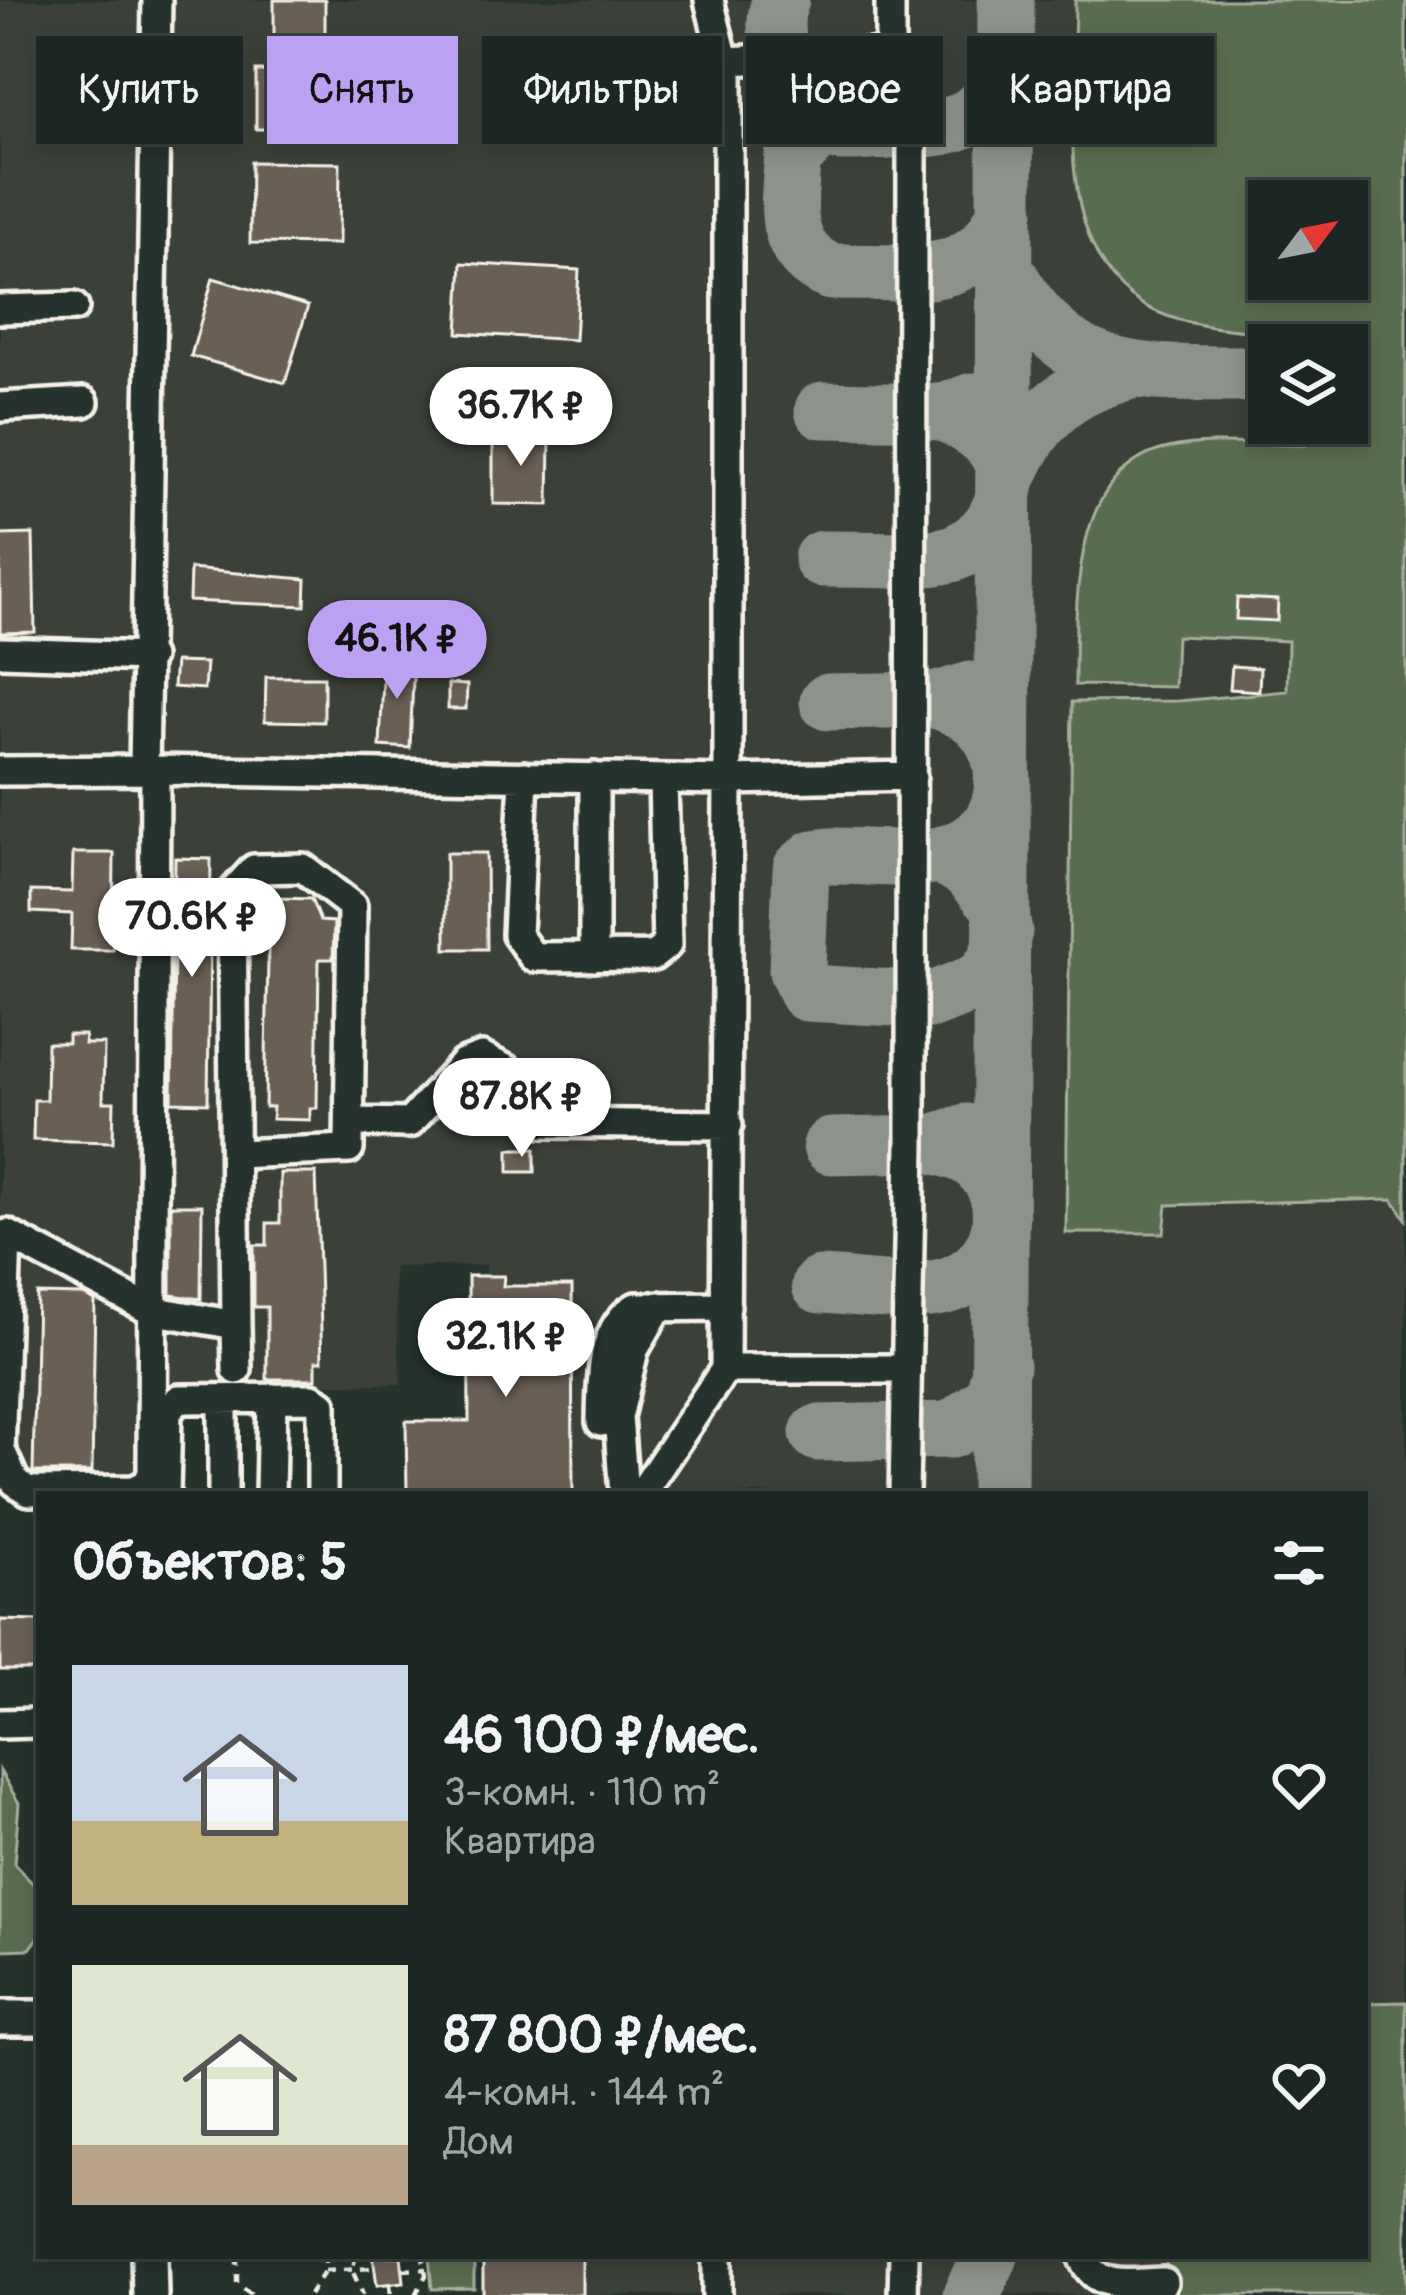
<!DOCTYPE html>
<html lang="ru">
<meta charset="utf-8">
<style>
:root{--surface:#1c2622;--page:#29322f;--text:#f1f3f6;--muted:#a0a5a5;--line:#3a4340;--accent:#bca0f2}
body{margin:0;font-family:Pangolin,sans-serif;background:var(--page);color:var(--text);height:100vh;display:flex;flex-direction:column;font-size:45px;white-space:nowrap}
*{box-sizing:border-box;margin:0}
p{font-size:39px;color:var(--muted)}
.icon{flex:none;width:66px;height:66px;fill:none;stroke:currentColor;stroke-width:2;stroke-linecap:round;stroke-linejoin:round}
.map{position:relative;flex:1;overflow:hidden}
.panel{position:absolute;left:36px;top:1491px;width:1332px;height:768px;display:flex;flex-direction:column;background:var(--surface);border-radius:0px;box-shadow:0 6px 18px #0003,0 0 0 3px var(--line)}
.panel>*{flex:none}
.top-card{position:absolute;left:36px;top:36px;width:1335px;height:108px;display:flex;gap:24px}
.needle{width:78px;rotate:58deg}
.tools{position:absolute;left:1248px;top:180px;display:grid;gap:24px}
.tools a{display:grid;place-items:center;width:120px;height:120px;border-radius:0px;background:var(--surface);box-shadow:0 6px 18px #0003,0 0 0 3px var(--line);font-size:60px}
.price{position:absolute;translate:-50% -102px;padding:0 27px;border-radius:42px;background:#fff;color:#222;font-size:39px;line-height:78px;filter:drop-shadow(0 3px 6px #0008)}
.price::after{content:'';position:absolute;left:50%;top:72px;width:36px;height:27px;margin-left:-18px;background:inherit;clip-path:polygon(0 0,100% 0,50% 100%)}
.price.current{background:var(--accent);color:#111}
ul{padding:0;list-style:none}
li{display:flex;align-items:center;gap:36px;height:300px;padding:0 36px}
li span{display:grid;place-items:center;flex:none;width:336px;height:240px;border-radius:0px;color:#555}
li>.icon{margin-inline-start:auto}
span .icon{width:144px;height:144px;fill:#fffc;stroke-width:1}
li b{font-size:51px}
h2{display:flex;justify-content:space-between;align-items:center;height:144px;padding:0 36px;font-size:51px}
.chip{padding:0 42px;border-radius:0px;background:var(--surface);box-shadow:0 6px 18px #0003,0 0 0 3px var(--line);font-size:42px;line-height:108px}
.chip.current{background:var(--accent);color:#111}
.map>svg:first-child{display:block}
.built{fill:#3a4039;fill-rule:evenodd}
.green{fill:#596c4f;stroke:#a6ae9c;stroke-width:3;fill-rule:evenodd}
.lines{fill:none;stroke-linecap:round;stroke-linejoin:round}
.taxiway{stroke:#8d928a;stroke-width:57}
.building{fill:#6a5f54;stroke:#f4f1e8;stroke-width:3}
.minor-casing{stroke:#f4f1e8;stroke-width:36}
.major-casing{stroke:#f4f1e8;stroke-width:42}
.path{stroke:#f4f1e8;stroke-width:4.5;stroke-dasharray:9 9;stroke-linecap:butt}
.minor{stroke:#26332d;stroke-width:27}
.major{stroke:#26332d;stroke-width:33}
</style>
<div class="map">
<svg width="1406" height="2295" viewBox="0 0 1406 2295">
<rect width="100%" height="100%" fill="#26332d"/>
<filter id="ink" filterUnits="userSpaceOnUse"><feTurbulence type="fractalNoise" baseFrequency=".00833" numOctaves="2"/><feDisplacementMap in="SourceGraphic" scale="24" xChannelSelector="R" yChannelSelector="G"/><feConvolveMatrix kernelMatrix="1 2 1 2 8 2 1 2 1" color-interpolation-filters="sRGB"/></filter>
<g filter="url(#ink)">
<path class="built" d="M0,0H1406V2295H483V2256H1365V1494H446L544,1467L574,1465L572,1422L472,1437L466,1274L486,1273V1265L393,1267L401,1384H161L159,1494H39L36,1510L0,1482ZM1269,201H1347V279H1269ZM1269,345H1347V423H1269Z"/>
<path class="green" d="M1075,0H1406V1219L1393,1199L1167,1205L1164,1233H1066L1072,702L1178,701L1287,691L1288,641L1176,636L1174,687L1075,685C1076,607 1069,470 1168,448C1210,438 1263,446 1306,445V423H1347V345H1305V337C1259,331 1210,331 1167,316C1046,273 1075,101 1075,0ZM1269,201H1347V279H1269Z
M0,1771L19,1803L14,1864L39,1890V1937L30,1949L0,1950Z
M1406,2002V2295H1167L1166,2256H1365V2003Z
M429,2256H474V2288L432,2289Z"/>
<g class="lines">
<path class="taxiway" d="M781,0C764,35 794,106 821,131C844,135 867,132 889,131C951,128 979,129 1006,68
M821,131L793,156C789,202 779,251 831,272C902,270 974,290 1006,211
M1005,269C1065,379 1129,373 1241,374
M823,410L943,412L973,401
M1009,476C1033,419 1064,389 1124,373
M822,559C861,558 905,563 943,556C992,547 1027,483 989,442C977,429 959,420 943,412
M937,700C952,706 968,711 979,722C1016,759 1010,825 961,848C925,865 869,855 830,856L814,858L801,869L797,971L807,993L932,1000L980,981L996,961L1004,931L998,904L969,871L941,855
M828,702L937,700L971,690
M831,1146L929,1144L966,1132
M820,1285C858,1286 912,1297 949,1285C1004,1267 1020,1196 973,1160C960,1151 944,1148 929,1144
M818,1433L951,1430L993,1399L1001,1366
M999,1494L1006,0
M971,2295L990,2256"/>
</g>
<path class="building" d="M274,0H325V70H334V129H256V71H274Z
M251,162L340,163L339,244L250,243Z
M462,263L579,270L575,340L458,333Z
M213,278L308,306L285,383L191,356Z
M493,433L550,434L549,505L493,504Z
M33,534L35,632L0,633V535Z
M190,569L306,579L305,606L189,601Z
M1237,598L1278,600L1277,621L1236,619Z
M384,656L414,657L410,748L380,746Z
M175,662L206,663L204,689L173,687Z
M1232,666L1260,668L1259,691L1230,689Z
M266,677H324V722L265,721Z
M448,684L467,685L466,709H448Z
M73,853H114L113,950H71L72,914L31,912V891L72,892Z
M446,853H486L487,949H446Z
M175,858L211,859L208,1103L172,1102Z
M278,898L311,899L320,921L334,922L333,959H319L317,1108H310V1120L272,1119L273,1107H265L269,909H278Z
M68,1035H85L84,1044H104L103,1102H114L113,1142L33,1140L34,1100H46L47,1043H68Z
M509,1149H535V1172H509Z
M280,1173H316L322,1361H316V1379H267V1307H254V1245H267V1223H280Z
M171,1205H202L201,1299L171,1295Z
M468,1276H504L503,1286H572L573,1494H407L406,1421H469Z
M37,1294L83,1295L95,1301L92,1472H33Z
M0,1620L39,1621V1670H0Z
M401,2256L404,2282L377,2285L373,2257Z
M483,2256H582V2295H483Z"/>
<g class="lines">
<g class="minor-casing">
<path id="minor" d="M709,0L728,76V780L912,776
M890,0V53L908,82L912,130L911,1145L904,1494
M726,61L890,53
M0,309L74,307
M0,407L84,402
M0,652L149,657
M144,770L157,0
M155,770L728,780L725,1369L641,1494
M0,771L155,770L152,1473L147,1484L134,1490L29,1491L15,1482L3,1455
M524,776L517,935L533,957L653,956L667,945L663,779
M594,777V957
M351,1122L409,1123L463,1064L482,1057L508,1070L526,1115L541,1123L728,1125
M236,1325L237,1370
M725,1369H906
M223,1399V1494
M601,1422C602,1385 599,1327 636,1307L726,1306
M0,1455L7,1234L150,1310L236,1325L232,893L254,869L303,868L352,906L349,1149L235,1154
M165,1494L167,1412L179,1399L312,1398L322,1404V1494
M270,1494L272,1398
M624,1494L618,1417L634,1350L659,1306
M0,1724L39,1723
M1082,2256C1096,2292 1131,2283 1163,2282
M717,2295V2256
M903,2295L904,2256"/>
</g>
<g class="major-casing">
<path id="major" d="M0,2018H39
M149,2256L150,2295"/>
</g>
<path class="path" d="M237,2256V2284L253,2295
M356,2256L352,2270L363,2295
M403,2270L426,2269
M325,2271L375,2268
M390,2284L391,2295
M309,2295L325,2271V2256
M416,2295L426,2275L423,2256"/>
<use href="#minor" class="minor"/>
<use href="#major" class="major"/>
</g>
</g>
</svg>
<div class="tools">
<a><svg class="needle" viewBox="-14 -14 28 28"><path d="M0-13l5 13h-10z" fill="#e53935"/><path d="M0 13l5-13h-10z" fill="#a0a5a5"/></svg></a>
<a><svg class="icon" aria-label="layers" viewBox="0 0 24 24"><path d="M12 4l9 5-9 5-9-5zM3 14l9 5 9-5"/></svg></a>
</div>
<b class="price" style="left:521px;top:469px">36.7K ₽</b>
<b class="price current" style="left:397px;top:702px">46.1K ₽</b>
<b class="price" style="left:192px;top:980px">70.6K ₽</b>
<b class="price" style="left:522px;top:1160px">87.8K ₽</b>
<b class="price" style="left:506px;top:1400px">32.1K ₽</b>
<div class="top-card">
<a class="chip">Купить</a>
<a class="chip current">Снять</a>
<a class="chip">Фильтры</a>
<a class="chip">Новое</a>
<a class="chip">Квартира</a>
</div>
<section class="panel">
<h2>Объектов: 5<svg class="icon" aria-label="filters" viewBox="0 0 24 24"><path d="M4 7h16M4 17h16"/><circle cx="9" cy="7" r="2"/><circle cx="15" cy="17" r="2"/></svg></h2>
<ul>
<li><span style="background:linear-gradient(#c9d6e8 65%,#c2b280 0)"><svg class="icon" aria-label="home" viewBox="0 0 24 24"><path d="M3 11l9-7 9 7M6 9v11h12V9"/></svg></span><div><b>46 100 ₽/мес.</b><p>3-комн. · 110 m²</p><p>Квартира</p></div><svg class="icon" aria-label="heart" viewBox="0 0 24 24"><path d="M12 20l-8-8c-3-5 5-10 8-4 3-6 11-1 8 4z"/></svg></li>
<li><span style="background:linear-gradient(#dfe7d0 75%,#b9a48a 0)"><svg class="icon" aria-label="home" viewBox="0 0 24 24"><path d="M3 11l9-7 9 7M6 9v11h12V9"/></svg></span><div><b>87 800 ₽/мес.</b><p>4-комн. · 144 m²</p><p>Дом</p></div><svg class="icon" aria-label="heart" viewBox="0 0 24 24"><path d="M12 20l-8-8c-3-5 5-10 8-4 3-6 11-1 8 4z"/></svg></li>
</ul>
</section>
</div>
